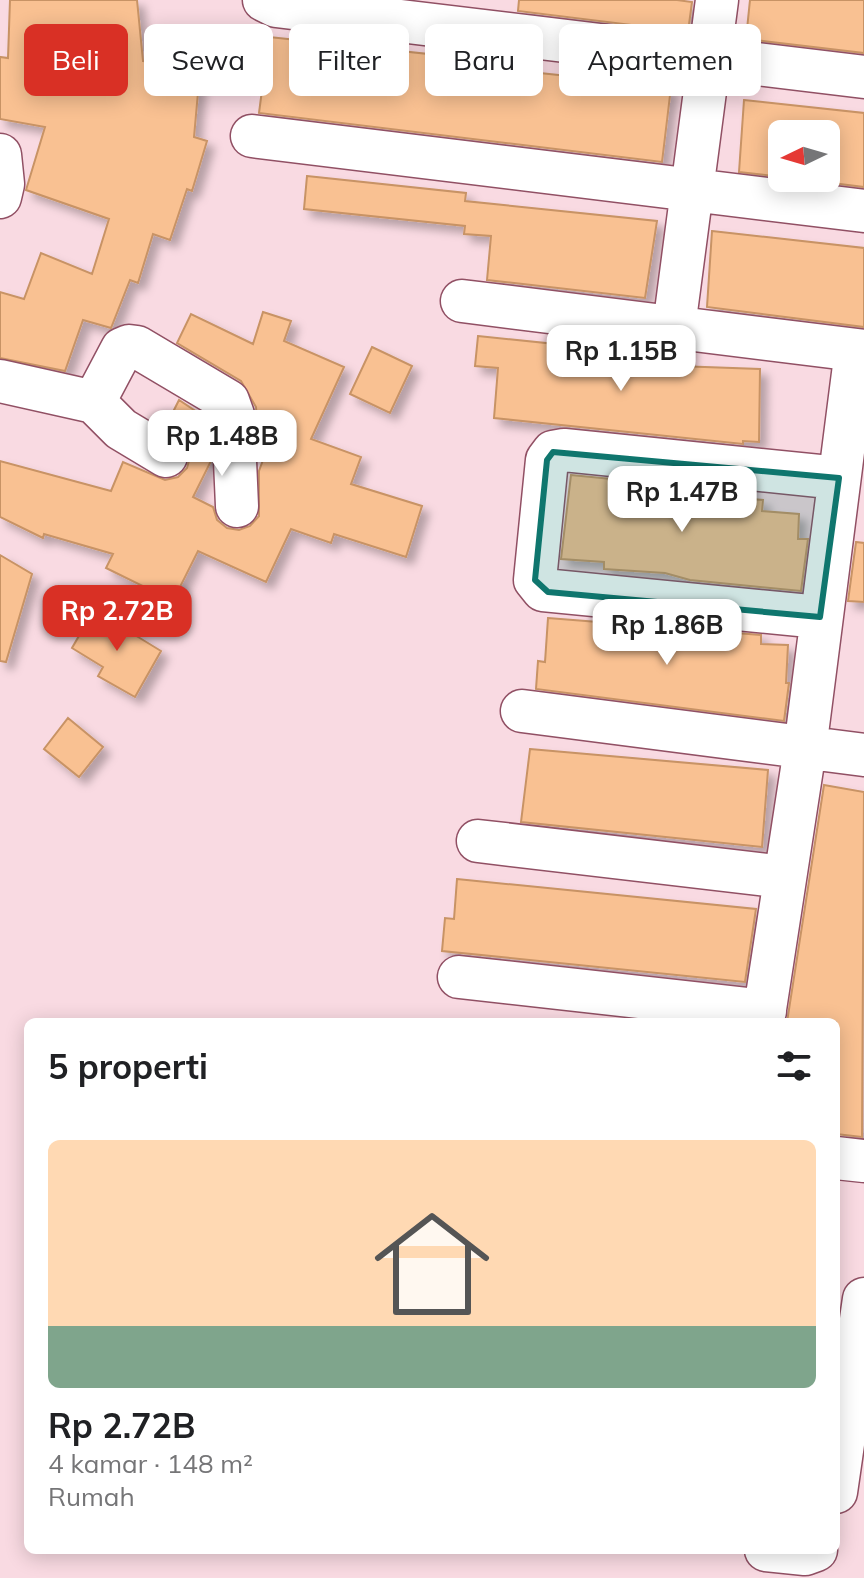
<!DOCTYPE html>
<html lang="id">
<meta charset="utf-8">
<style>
:root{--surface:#fff;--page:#f6f6f6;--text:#202124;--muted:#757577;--accent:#d93025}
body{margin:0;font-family:Mulish,sans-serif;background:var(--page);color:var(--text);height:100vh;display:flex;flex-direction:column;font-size:30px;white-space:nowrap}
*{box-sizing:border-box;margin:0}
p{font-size:26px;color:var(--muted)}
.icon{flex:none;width:44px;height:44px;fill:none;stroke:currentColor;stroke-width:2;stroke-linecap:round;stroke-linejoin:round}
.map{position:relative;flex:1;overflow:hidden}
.side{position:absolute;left:24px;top:1018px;width:816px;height:536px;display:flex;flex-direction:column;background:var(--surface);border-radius:12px;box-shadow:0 4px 20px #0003}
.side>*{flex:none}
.guide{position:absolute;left:24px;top:24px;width:816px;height:72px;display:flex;gap:16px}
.needle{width:52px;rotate:265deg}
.buttons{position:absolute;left:768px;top:120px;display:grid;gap:16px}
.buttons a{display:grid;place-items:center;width:72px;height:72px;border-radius:12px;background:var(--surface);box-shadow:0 4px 20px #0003;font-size:40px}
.price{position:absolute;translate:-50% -68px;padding:0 18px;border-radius:16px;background:#fff;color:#222;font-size:26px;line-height:52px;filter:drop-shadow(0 2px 4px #0008)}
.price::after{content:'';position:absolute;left:50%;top:48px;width:24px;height:18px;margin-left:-12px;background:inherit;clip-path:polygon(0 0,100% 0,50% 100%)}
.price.on{background:var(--accent);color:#fff}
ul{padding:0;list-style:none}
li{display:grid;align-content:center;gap:16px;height:424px;padding:0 24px}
li span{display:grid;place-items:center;height:248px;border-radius:12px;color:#555}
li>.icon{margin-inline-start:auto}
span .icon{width:144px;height:144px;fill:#fffc;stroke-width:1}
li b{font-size:34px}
h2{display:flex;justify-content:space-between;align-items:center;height:96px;padding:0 24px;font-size:34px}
.pill{padding:0 28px;border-radius:12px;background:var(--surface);box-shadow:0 4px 20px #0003;font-size:28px;line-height:72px}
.pill.on{background:var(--accent);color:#fff}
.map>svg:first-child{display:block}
.building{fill:#f9c192;stroke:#c89365;stroke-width:2;filter:url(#shadow)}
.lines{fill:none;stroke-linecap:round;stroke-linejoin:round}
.minor-casing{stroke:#915064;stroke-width:45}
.minor{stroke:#fff;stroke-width:42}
.marked{fill:#0f766e;fill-opacity:0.2;stroke:#0f766e;stroke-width:6;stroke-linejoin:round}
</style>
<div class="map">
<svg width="864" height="1578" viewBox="0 0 864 1578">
<defs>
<filter id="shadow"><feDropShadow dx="7" dy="7" stdDeviation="4" flood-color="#0004"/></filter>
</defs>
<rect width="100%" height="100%" fill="#f9dae2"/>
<path class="building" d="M10,0H137L143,61L156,62L155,67L200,70L194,137L207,141L192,191L187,189L170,240L153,234L138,283L130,280L111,328L83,320L65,371L0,358V292L24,299L41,253L92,274L109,219L26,190L45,127L0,119V57L8,58Z
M519,0H677L692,2L688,32L518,11Z
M750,0H864V53L746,39Z
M269,37L428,54L427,61L671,87L662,162L259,113Z
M744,100L864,113V187L792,178H826V134H782V177L739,172Z
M307,176L466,193L465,201L657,221L645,298L487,280L491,236L464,234L465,226L304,209Z
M712,231L864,248V327L707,307Z
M263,312L291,321L284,341L344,367L311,439L361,457L351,484L422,506L406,557L334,534L331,543L291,529L266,582L198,551L173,601L106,568L113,554L44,534L43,538L0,517V461L111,491L123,462L165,480L178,477L187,468L190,457L187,445L165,428L179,400L209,420L211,461L193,497L213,507L217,520L227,528L239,530L250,526L259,516V471L271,438L258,432L256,407L241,381L177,343L191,314L253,344Z
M478,336L555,344L554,350L650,358L649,365L760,369L759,442L743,441V444L494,418L498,368L475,366Z
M372,347L412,366L390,413L350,394Z
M571,475L703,488V494L714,496L763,500L762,511L799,514L798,539H808L801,591L690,580L665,573L604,569V562L561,559Z
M856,542L864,543V602L848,601Z
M0,555L32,574L6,662L0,661Z
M94,610L161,651L135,697L98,676L103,667L72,648Z
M548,618L761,635V644L788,645L786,683H789L784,721L536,689L538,661L545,662Z
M68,718L103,747L79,777L44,749Z
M530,749L768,770L762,847L521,822Z
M824,785L864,792L862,1137L836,1134V1022H787Z
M457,879L756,909L745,982L442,951L445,918L454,919Z"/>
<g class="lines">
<g class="minor-casing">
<path id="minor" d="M264,0L276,6L864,77
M252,136L864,211
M0,155L3,184L0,197
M462,301L864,351
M674,327L717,0
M0,381L94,402L121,429L166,456
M94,402L122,349L129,346L137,347L228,401L233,415L237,506
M820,617L543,590L535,580L547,460L553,452L564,450L839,478
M522,711L864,755
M478,841L784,877
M459,977L765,1011
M763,1022L805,749L856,350
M836,1158L864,1161
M836,1492L864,1299
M766,1550L805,1554L816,1550"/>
</g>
<use href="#minor" class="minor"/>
</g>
<path class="marked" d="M553,452L839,478L820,617L548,592L535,580L547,460Z"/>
</svg>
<div class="buttons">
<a><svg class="needle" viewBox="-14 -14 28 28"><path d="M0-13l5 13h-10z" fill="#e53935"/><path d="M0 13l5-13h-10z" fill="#757577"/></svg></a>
</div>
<b class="price" style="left:621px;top:393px">Rp 1.15B</b>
<b class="price" style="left:222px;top:478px">Rp 1.48B</b>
<b class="price" style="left:682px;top:534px">Rp 1.47B</b>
<b class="price on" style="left:117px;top:653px">Rp 2.72B</b>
<b class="price" style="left:667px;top:667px">Rp 1.86B</b>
<div class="guide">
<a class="pill on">Beli</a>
<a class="pill">Sewa</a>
<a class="pill">Filter</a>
<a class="pill">Baru</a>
<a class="pill">Apartemen</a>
</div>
<section class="side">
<h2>5 properti<svg class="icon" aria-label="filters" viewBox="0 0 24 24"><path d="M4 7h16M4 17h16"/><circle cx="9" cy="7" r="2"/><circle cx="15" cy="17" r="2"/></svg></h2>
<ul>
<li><span style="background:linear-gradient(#ffd9b3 75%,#7fa58c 0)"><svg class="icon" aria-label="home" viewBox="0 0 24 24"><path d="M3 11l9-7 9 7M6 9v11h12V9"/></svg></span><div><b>Rp 2.72B</b><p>4 kamar · 148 m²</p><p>Rumah</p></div></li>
</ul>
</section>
</div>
